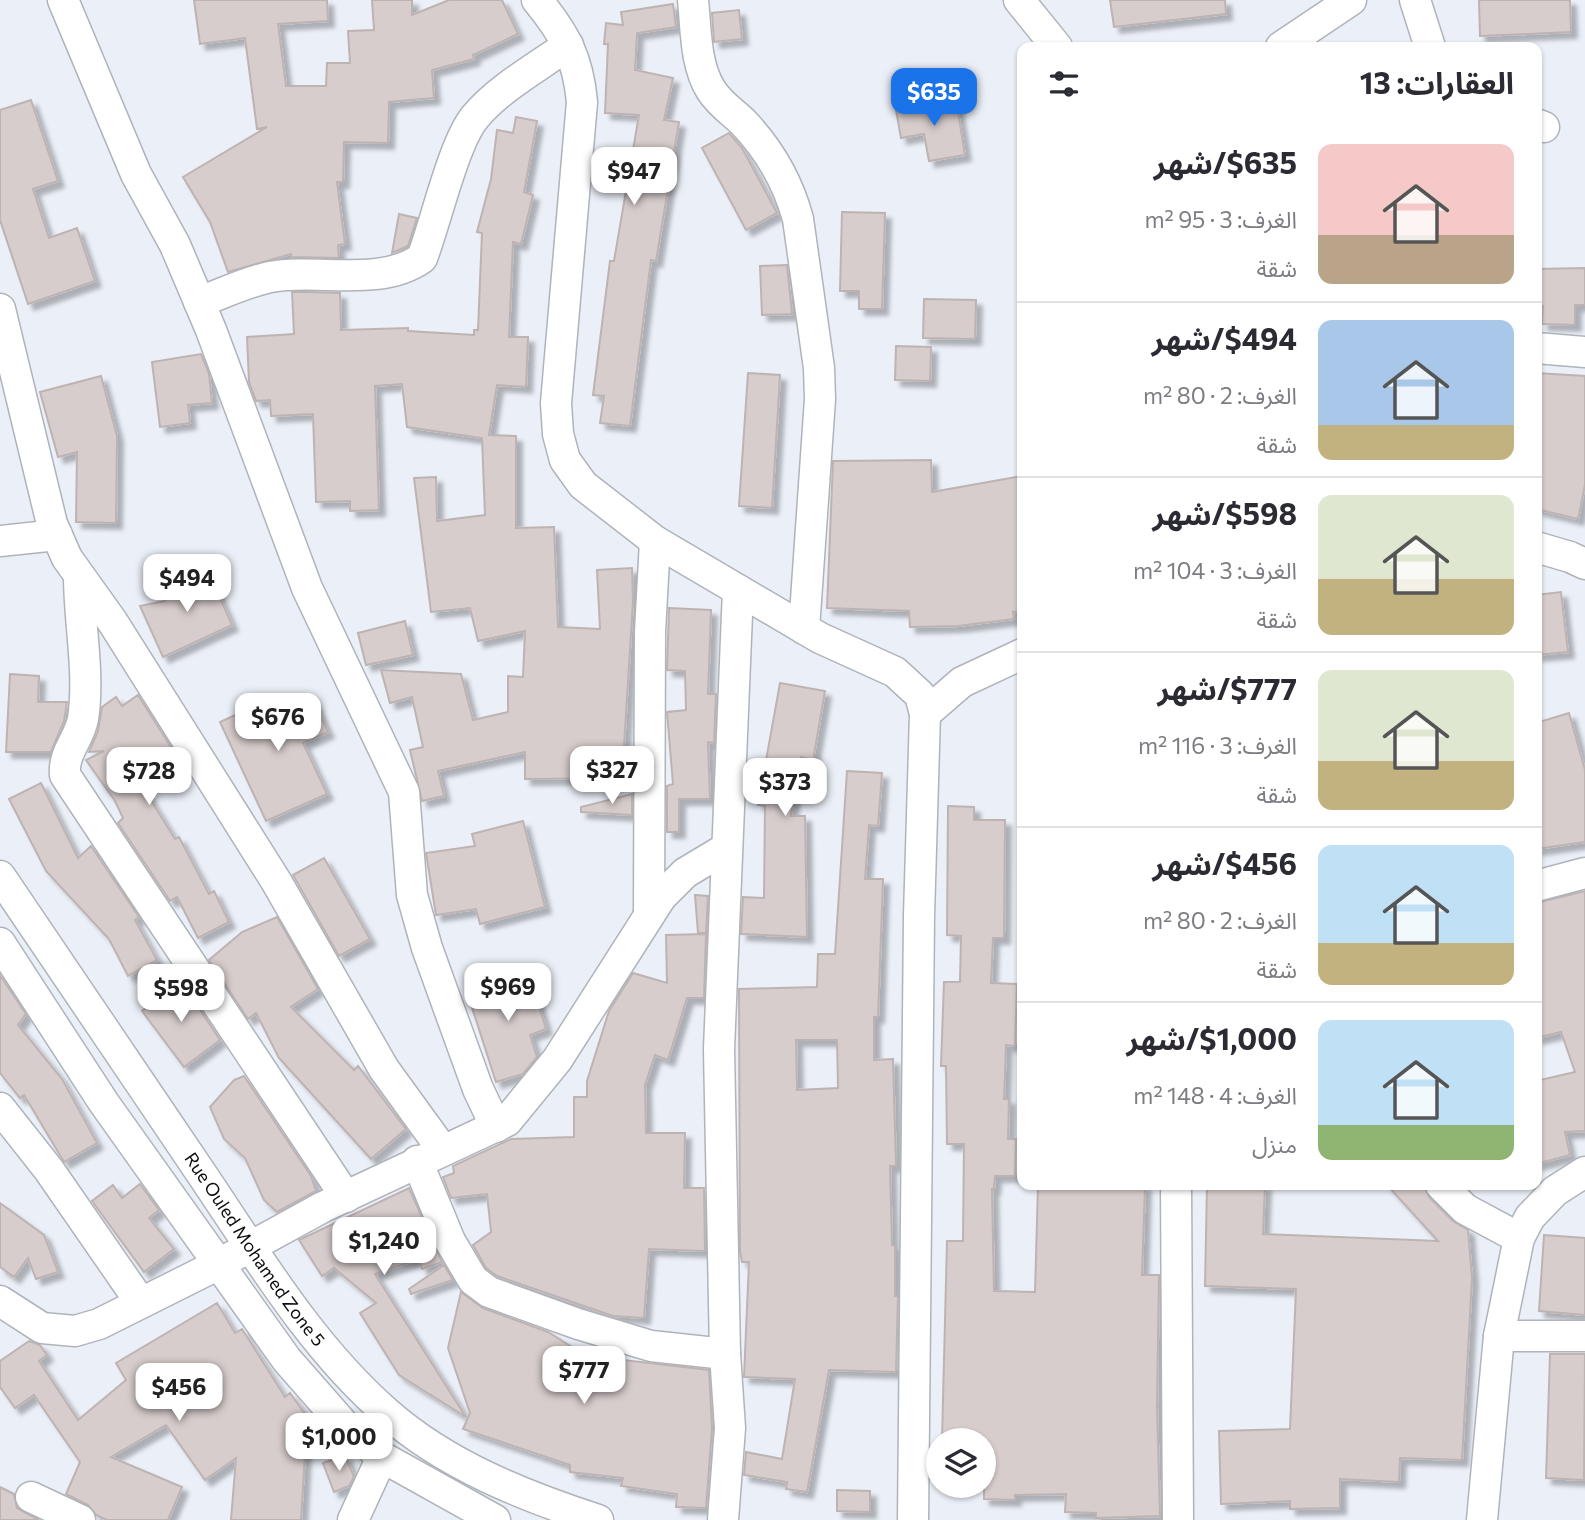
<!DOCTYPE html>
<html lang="ar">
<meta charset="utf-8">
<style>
:root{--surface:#fff;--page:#f2f2f3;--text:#2b2b33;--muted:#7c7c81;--line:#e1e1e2;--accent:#1a73e8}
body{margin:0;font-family:Commissioner,"Noto Sans Arabic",sans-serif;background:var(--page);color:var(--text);direction:rtl;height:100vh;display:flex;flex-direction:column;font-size:26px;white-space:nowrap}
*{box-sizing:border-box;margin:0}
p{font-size:23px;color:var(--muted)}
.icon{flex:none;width:38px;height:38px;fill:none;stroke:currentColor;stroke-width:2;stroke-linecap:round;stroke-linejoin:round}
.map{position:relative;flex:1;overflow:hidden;direction:ltr}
.panel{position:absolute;left:1017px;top:42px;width:525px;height:1148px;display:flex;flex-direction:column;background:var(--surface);border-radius:14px;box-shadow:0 2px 5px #0004;direction:rtl}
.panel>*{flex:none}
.controls{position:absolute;left:926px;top:1428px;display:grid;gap:14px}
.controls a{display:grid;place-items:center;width:70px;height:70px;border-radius:50%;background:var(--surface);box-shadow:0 2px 5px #0004;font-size:35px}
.price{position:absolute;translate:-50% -60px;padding:0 16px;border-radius:14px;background:#fff;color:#222;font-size:23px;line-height:46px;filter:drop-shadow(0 2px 4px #0008)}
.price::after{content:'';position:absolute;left:50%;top:42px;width:21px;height:16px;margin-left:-10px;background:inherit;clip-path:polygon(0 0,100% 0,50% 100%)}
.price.on{background:var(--accent);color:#fff}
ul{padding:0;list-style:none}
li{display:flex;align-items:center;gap:21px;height:175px;padding:0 28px}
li+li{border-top:2px solid var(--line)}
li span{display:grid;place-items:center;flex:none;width:196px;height:140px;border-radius:14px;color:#555}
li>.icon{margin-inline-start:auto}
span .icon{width:84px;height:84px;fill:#fffc;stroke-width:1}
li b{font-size:30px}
h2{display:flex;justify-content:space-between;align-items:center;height:84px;padding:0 28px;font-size:30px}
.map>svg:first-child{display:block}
.building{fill:#d8cdcd;stroke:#bdb3b2;stroke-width:2;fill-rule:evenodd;filter:url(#shadow)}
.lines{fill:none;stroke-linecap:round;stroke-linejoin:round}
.minor-casing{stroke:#afb4bb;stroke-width:33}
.minor{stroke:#fff;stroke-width:30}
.labels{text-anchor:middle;stroke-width:6;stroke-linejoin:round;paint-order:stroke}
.street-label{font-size:18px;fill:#0a0c0e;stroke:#ebeff7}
</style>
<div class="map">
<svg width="1585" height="1520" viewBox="0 0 1585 1520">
<defs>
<filter id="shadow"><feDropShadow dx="6" dy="6" stdDeviation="2" flood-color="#0004"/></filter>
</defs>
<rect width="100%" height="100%" fill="#ebeff7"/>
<path class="building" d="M194,0H327L328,21L278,24L286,86H326L327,63H350L348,31L374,30L372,0H412V15L449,0H502L518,34L473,55L474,59L432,70L434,98L389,102L388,143L344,142L343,182H337L345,244L338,245L339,258L291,257V254L228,272L210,222L183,177L267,127L257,129L245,38L200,44Z
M1110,0H1225L1226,14L1114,27Z
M1479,0H1570L1571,32L1480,36Z
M673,4L676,27L637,33L635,70L673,78L664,120L679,122L656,261L651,260L630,426L600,423L604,396L593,395L610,261H614L639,115L605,113L608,44H604L606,23L623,25L621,12Z
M739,10L742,39L714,42L712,13Z
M31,100L58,181L33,189L49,238L77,228L95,281L28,304L0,220V110Z
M956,100L965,155L929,161L924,134L901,138L896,110Z
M516,117L537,121L524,192L533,195L521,244L513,242L509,337H528L526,387L497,385L489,435L516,436V528L554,527L558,627L600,629L597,570L632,568L633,601L622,778L525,779V752L438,771L444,796L422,801L410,750L423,747L412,697L390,703L381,670L461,674L473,720L508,712V676L523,677L525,631L478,641L470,608L431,612L414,478L436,477L437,521L485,515L482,438L407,427L402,384L375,386L379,510L350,511V501L316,502L313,414L271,416L270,400L256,401L249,382L247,337L294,334L292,292H308L340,293L341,330L408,328V331L474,335V330H478L482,233L477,232L491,179L497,130L513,133Z
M729,133L742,148L777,213L746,230L702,148Z
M842,212L885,213L882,309H859V291H840Z
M399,214L417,218L408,246L392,253Z
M787,265L792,314L762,315L760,266Z
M1585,268V305H1575V325L1542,324L1543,306H1536V269Z
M924,299L976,300L975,339L923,338Z
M896,346L931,347L930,381L895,380Z
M201,354L209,374L212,403L188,405L190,423L160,427L152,362Z
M748,373L780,375L772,508L739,506Z
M1536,373L1585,376V485L1578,519L1536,509Z
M101,376L117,436L116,523L76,522L77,452L58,457L40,392Z
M931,460L932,492L1022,476V611L1013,612L1014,619L958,626L910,627L909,611L827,608L833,461Z
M207,569L232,625L163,657L140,606L165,601L161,591Z
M1561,592L1568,652L1536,655V595Z
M669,608L711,610L708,694H716L714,743L708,742L710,799H679V832H667V786L673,784L667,712L686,710L685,671L667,670Z
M405,621L413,655L366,665L358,633Z
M10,674L39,676L38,702H67L64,721L51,752H6Z
M780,683L825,691L813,760L801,757L791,816H805L807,937L741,934L743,897L764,898L765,806L758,805Z
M138,695L176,755L139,781L175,839L179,837L209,894L214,891L229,922L198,938L177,897L170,901L118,823L123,818L115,801L86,760L104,751L89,752L98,731L102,707L116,697L122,706Z
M279,695L284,707L311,695L328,732L303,743L327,794L266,821L220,722Z
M1569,713L1585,770V842L1536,849V723Z
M847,771L882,773L878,826L869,825L865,879H883L878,1017H874V1060L893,1059L896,1166H890L892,1245H895V1296H898L896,1372L829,1370L807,1492L786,1489L787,1482L744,1475L746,1452L782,1459L795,1379L744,1377L749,1262H742L740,1252L739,989L817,987L818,954H835ZM796,1040H837L838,1088L797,1090Z
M41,783L78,858L91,846L139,917L135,920L157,960L128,976L109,939L46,871L9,799Z
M632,794V815L581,812V807Z
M948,806L974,807V820H1005L1004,938H993L991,983L1017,984L1015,1046L1006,1045L1004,1099H1009L1008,1139H1016L1015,1176H995L994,1189H992L994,1291L1035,1292L1038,1185H1145L1142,1275H1159L1157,1406L1160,1516L1096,1518V1513L1065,1512L1066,1494L1015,1495V1500L984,1499V1440H942L947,1241H963L964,1144H947L946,1066H941L944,982H960L961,936L947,935Z
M523,821L545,907L480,924L476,909L436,915L426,853L475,846L472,834Z
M324,858L370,939L339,956L293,875Z
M1585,891V1131L1565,1132L1570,1155L1536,1164V1081L1575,1072L1561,1032L1536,1038V903Z
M695,895L708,896L706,933H698Z
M277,917L318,989L291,1007L354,1070L358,1066L406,1129L371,1159L279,1058L256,1013L248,1019L209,960L242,932Z
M706,934L704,998H687L668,1060L655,1055L645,1085L646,1133H685L684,1188H704L705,1251L649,1249L644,1318L613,1316L497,1276L486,1268L473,1245L491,1232L487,1194L451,1198L443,1177L454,1173L453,1166L511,1139L574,1137V1097H587V1081L609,1011L633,973L667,983L666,935Z
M528,970L546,1029L530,1035L537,1057L523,1074L496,1082L466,989Z
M0,975L26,1014L18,1025L62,1079L97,1143L64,1162L24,1095L20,1098L0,1073Z
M181,981L220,1040L184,1067L142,1011Z
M244,1076L311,1176L316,1191L277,1212L264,1200L245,1158L224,1139L210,1107L234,1080Z
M140,1184L159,1210L149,1218L174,1249L144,1272L92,1201L113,1185L122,1198Z
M1207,1185H1265L1263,1234L1438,1241L1387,1185H1424L1429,1197L1453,1221L1468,1230L1472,1278L1462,1460L1400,1458L1399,1482L1340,1479V1508L1290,1509V1501L1221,1504L1219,1431L1290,1429L1296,1289L1205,1286Z
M409,1188L442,1262L422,1269L419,1259L375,1274L466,1417L399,1375L360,1313L376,1303L334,1268L322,1276L299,1240Z
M0,1203L44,1235L58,1272L36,1279L28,1258L14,1277L0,1267Z
M1544,1235L1585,1238V1315L1539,1311Z
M444,1265L453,1280L411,1294L409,1289Z
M461,1292L483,1308L548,1332L613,1373L615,1359L709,1370L712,1428L706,1508L676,1507L677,1494L621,1486L623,1478L570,1472V1465L463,1429L470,1413L448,1348Z
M217,1303L235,1333L242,1329L285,1397L290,1393L305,1414L307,1420L301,1520H231L236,1458L205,1480L166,1425L111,1457L182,1487L168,1520H107L96,1515L88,1505L66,1494L80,1462L34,1395L15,1408L0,1387V1361L29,1341L40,1345L47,1355L39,1361L78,1420L126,1380L116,1363Z
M1550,1354H1585L1584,1480L1546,1478Z
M345,1455L354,1477L349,1486L334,1492L323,1463Z
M0,1487L14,1494L17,1508L39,1520H0Z
M837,1490L870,1491V1512L837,1511Z"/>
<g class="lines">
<g class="minor-casing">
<g id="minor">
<path d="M63,0L136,174L175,245L211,330L307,588L404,792L412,895L427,948L478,1089L496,1127"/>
<path d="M537,0C565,34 578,58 582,102L556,403L558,434L565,460L583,485L655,541L820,638L895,672L920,695L925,714L919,916L913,1520"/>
<path d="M693,0C696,28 695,65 711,90C719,103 731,111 742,121C769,149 788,182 798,219L819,368L820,399L804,629"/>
<path d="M1019,0L1057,47"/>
<path d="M1415,0L1430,47"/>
<path d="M1281,47L1351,0"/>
<path d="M1536,124L1544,127"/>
<path d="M199,302C222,294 246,282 270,277C318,268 380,288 422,258C436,222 453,144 475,117C499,88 538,67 568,45"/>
<path d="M0,309L52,524L67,558L112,621L276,881L384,1069L442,1149"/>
<path d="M1536,348L1585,352"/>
<path d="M0,541L57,535"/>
<path d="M1536,547L1570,557L1585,564"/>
<path d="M79,576C79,622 90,673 83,719C79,740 63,752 65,775L346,1197"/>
<path d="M925,714L962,682L1022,654"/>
<path id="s1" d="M0,876C66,975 133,1072 199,1170C256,1254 310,1346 387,1413C446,1465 524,1496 598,1520"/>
<path d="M1536,886L1585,873"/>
<path d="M649,914L650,632L655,541"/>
<path d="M0,943L104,1103L287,1360L344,1425L382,1457L495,1520"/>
<path d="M0,1108L49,1170L141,1303"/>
<path d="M417,1161L450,1241L473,1280L489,1292L578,1324L651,1346L725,1354"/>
<path d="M1176,1185L1178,1520"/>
<path d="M1441,1185L1465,1209L1519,1238"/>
<path d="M0,1301L42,1328L75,1331L99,1324L217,1265L323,1207L507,1121L557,1060L661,897L685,873L725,849"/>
<path d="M1499,1336H1585"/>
<path d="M31,1497L80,1520"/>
<path d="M353,1520L382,1457"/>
<path d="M723,1520L730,1428L725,1354L719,1049L738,590"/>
<path d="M1482,1520L1499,1336L1519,1238L1530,1217L1555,1191L1585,1172"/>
</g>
</g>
<use href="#minor" class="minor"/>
</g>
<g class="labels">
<g class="street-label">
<text dy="6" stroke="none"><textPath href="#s1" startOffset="452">Rue Ouled Mohamed Zone 5</textPath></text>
</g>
</g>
</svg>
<div class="controls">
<a><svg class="icon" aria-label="layers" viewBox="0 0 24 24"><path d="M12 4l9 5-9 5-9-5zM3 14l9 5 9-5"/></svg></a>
</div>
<b class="price on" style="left:934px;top:128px">$635</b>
<b class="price" style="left:634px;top:207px">$947</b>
<b class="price" style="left:187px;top:614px">$494</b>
<b class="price" style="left:278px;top:753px">$676</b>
<b class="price" style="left:612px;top:806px">$327</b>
<b class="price" style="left:149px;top:807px">$728</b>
<b class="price" style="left:785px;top:818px">$373</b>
<b class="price" style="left:508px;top:1023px">$969</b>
<b class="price" style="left:181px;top:1024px">$598</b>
<b class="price" style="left:384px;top:1277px">$1,240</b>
<b class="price" style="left:584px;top:1406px">$777</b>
<b class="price" style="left:179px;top:1423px">$456</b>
<b class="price" style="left:339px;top:1473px">$1,000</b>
<section class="panel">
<h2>العقارات: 13<svg class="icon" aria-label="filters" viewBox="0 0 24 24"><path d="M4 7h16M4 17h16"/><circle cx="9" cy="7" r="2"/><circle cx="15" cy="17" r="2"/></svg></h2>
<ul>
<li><span style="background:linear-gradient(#f6c9c9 65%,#b9a48a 0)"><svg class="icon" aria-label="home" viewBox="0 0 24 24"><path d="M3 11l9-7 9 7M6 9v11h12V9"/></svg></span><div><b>$635/شهر</b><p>الغرف: 3 · 95 m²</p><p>شقة</p></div></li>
<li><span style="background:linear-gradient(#a9c7e8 75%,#c2b280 0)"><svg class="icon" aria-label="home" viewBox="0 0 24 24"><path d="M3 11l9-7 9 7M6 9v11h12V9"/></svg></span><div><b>$494/شهر</b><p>الغرف: 2 · 80 m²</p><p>شقة</p></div></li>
<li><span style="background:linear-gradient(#dfe7d0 60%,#c2b280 0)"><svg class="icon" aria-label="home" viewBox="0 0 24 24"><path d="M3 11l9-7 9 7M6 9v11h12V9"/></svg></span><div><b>$598/شهر</b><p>الغرف: 3 · 104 m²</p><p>شقة</p></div></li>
<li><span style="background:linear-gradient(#dfe7d0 65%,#c2b280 0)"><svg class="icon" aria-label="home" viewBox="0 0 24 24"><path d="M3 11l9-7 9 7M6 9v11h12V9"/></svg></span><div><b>$777/شهر</b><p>الغرف: 3 · 116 m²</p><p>شقة</p></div></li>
<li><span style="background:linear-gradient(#bfe0f5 70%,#c2b280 0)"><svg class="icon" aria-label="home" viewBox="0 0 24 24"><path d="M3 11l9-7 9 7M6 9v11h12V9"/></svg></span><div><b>$456/شهر</b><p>الغرف: 2 · 80 m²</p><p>شقة</p></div></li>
<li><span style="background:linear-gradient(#bfe0f5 75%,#8fb573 0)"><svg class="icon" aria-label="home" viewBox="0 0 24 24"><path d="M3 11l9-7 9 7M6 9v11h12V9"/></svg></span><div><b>$1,000/شهر</b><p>الغرف: 4 · 148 m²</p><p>منزل</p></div></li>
</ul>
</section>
</div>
